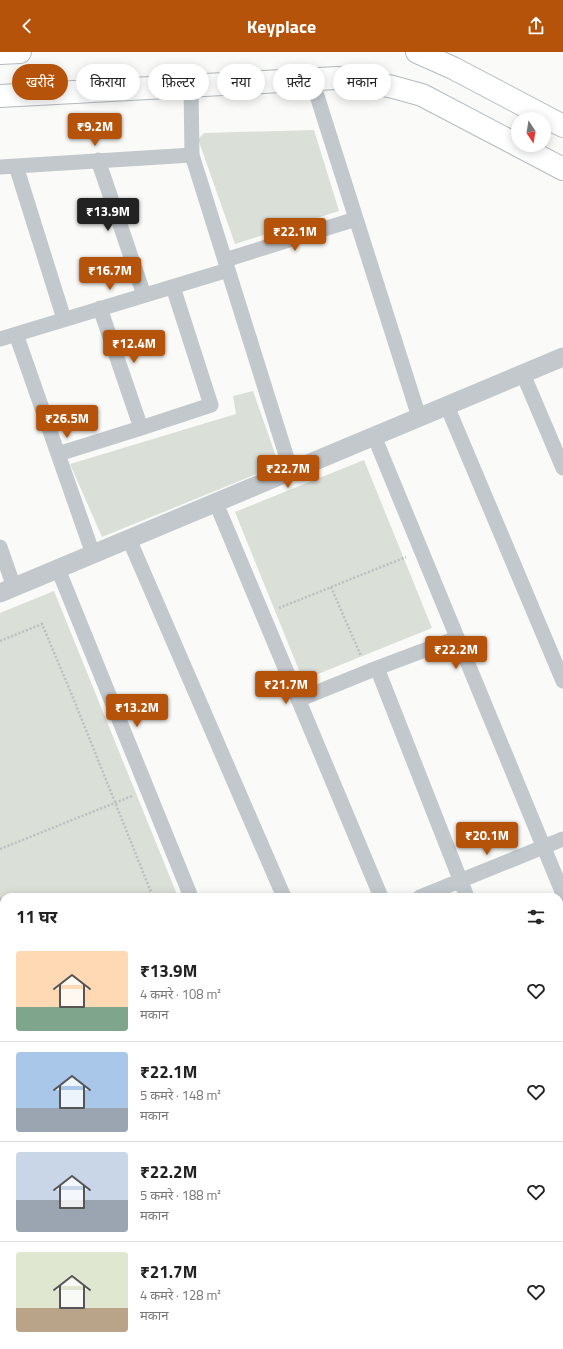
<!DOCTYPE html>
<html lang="hi">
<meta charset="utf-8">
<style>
:root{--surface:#fff;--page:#f2f2f2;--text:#222;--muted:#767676;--line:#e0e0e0;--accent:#b45309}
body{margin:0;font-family:"Titillium Web","Noto Sans Devanagari",sans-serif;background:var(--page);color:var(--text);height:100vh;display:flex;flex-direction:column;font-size:15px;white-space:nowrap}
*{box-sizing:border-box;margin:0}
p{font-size:13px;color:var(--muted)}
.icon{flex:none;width:22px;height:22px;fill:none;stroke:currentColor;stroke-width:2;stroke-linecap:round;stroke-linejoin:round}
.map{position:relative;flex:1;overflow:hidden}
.side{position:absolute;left:0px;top:841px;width:563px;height:456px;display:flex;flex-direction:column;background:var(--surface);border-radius:12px 12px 0 0;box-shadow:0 2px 10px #0003}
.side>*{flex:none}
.guide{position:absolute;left:12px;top:12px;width:539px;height:36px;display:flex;gap:8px}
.needle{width:26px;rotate:168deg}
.fabs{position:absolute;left:511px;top:60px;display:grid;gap:8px}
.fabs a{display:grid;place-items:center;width:40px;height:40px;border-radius:50%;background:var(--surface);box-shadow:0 2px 10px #0003;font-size:20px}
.price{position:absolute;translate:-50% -34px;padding:0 9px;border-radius:4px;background:var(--accent);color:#fff;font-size:13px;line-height:26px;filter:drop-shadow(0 1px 2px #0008)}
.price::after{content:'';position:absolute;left:50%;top:24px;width:12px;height:9px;margin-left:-6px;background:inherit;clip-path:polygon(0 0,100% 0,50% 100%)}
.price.selected{background:#222;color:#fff}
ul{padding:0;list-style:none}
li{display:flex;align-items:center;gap:12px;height:100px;padding:0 16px}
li+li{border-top:1px solid var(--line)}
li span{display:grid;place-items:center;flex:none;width:112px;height:80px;border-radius:4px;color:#555}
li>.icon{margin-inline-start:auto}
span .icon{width:48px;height:48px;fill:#fffc;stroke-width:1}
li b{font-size:17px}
h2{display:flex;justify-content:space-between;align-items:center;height:48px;padding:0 16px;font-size:17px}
.pill{padding:0 14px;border-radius:18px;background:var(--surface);box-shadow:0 2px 10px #0003;font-size:14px;line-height:36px}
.pill.selected{background:var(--accent);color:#fff}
header{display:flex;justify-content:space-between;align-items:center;height:52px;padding:0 16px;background:var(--accent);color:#fff;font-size:18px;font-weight:700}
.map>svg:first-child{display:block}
.green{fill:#dadfd7}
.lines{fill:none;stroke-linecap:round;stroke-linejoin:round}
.secondary-casing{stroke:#b3babf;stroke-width:24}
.path{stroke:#bbbfc2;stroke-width:2.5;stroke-dasharray:2 2;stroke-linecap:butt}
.minor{stroke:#c3c8cc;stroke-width:15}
.tertiary{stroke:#c3c8cc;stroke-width:19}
.secondary{stroke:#fff;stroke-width:22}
</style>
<header><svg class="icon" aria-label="back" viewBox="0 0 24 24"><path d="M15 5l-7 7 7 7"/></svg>Keyplace<svg class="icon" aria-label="share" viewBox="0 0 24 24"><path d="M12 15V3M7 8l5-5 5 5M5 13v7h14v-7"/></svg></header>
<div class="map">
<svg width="563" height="1297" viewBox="0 0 563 1297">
<rect width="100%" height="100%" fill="#fafaf8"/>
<path class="green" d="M314,78L339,159L235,192L198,87L204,81Z
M253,339L279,413L102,485L70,412L236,362L233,344Z
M364,408L432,576L303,628L235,460Z
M54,539L178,845H4V888L0,878V561Z"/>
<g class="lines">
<g class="secondary-casing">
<path id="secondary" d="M417,0L453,16L563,74
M0,1L20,0
M0,44L337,26L365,29L393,35L422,43L563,117"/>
</g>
<path class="path" d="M331,535L361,604
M279,556L406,505
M0,589L42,572L74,648L153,845
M0,797L132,744
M0,846L4,856"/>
<path class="minor" d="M312,28L419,365
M191,34L192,103L291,419
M98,108L144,243
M16,114L64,267
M0,115L192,103
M225,208L356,167
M100,256L141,376
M16,282L93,502
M0,287L228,218
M523,322L563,416
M447,354L563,629
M374,384L563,842
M58,402L141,376L211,353L173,235
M216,451L381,845
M129,487L284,845
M0,495L14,535
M58,517L191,845
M377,616L457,586
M298,648L377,616L467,845
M420,845L563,787
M0,930L4,940
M0,1017L4,1015
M559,1044L563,1042
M559,1063L563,1073
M0,1160L4,1170
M559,1269L563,1268
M54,1293L56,1297
M148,1293L150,1297
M372,1293L374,1297
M470,1293L472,1297
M492,1297L501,1293"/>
<path class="tertiary" d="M0,541L563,305"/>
<use href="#secondary" class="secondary"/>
</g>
</svg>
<div class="fabs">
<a><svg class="needle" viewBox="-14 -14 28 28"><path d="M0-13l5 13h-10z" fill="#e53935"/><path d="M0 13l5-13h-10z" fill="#767676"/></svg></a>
</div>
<b class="price" style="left:95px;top:95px">₹9.2M</b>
<b class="price selected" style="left:108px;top:180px">₹13.9M</b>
<b class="price" style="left:295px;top:200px">₹22.1M</b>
<b class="price" style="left:110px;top:239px">₹16.7M</b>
<b class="price" style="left:134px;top:312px">₹12.4M</b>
<b class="price" style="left:67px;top:387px">₹26.5M</b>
<b class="price" style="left:288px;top:437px">₹22.7M</b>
<b class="price" style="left:456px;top:618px">₹22.2M</b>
<b class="price" style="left:286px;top:653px">₹21.7M</b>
<b class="price" style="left:137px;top:676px">₹13.2M</b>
<b class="price" style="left:487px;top:804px">₹20.1M</b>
<div class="guide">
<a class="pill selected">खरीदें</a>
<a class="pill">किराया</a>
<a class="pill">फ़िल्टर</a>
<a class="pill">नया</a>
<a class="pill">फ़्लैट</a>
<a class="pill">मकान</a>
</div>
<section class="side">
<h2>11 घर<svg class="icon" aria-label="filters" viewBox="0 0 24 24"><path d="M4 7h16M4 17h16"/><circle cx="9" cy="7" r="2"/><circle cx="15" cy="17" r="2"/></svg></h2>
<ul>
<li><span style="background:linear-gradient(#ffd9b3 70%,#7fa58c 0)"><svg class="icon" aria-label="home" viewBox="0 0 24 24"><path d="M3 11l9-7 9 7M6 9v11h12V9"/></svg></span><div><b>₹13.9M</b><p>4 कमरे · 108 m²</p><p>मकान</p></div><svg class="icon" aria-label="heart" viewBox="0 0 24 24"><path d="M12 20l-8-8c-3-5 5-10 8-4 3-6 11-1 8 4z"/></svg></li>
<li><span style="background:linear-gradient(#a9c7e8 70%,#9aa5b1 0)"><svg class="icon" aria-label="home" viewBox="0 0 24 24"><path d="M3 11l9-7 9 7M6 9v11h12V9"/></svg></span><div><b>₹22.1M</b><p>5 कमरे · 148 m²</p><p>मकान</p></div><svg class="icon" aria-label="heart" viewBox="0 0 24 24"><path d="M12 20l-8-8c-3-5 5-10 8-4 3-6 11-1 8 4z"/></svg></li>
<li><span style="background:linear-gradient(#c9d6e8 60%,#9aa5b1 0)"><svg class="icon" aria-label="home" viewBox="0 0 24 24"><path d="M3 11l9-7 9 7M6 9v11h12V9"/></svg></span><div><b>₹22.2M</b><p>5 कमरे · 188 m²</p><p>मकान</p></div><svg class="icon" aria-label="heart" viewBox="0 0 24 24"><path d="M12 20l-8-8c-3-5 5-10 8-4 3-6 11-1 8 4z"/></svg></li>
<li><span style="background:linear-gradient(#dfe7d0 70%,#b9a48a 0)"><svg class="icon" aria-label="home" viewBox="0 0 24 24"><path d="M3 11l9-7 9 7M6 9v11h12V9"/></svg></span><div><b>₹21.7M</b><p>4 कमरे · 128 m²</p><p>मकान</p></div><svg class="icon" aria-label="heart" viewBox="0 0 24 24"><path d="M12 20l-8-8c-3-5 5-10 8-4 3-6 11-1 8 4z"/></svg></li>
</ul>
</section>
</div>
